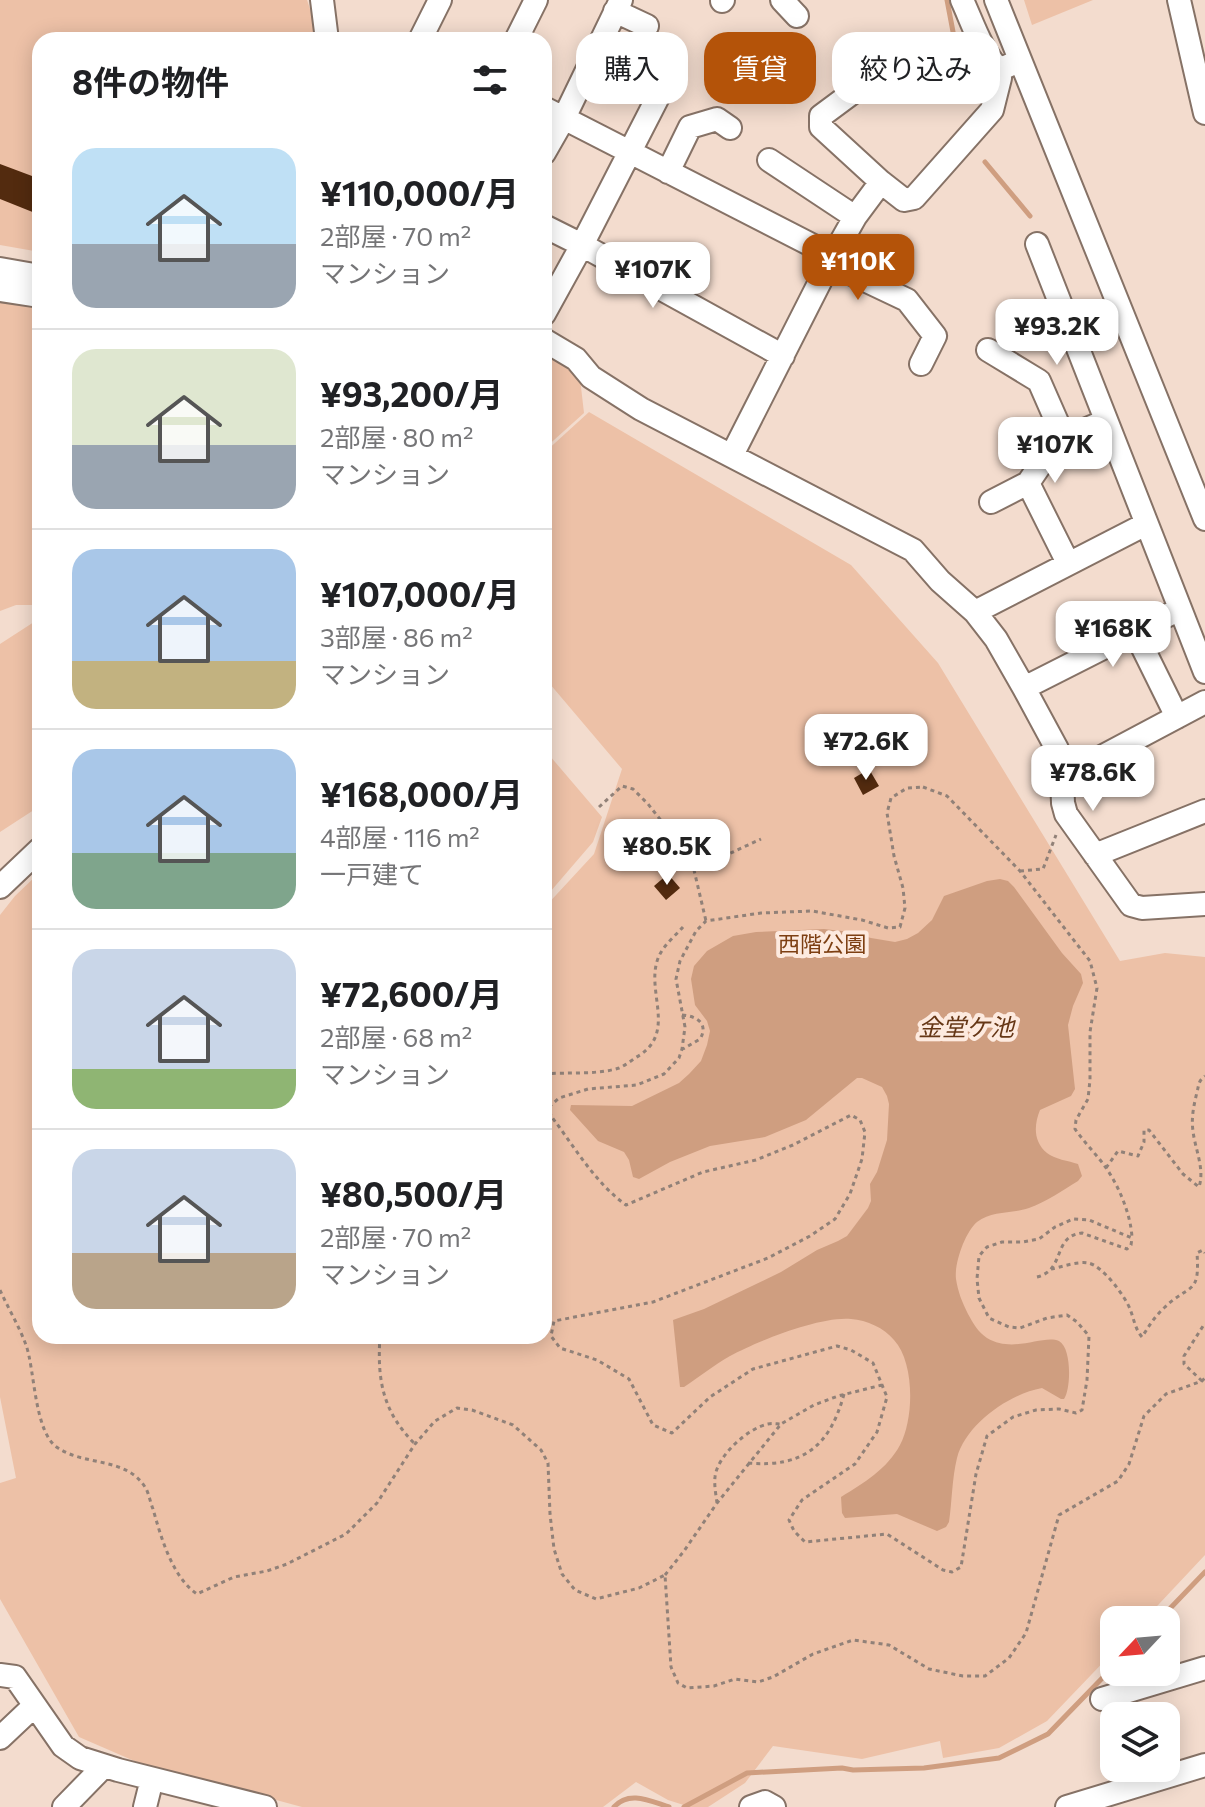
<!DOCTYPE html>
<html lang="ja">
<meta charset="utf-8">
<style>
:root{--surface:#fff;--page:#f6f6f6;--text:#202124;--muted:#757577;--line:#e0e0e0;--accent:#b45309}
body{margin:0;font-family:Commissioner,"Noto Sans JP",sans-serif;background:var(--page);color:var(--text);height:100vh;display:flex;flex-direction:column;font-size:30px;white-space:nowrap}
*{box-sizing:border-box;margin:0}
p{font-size:26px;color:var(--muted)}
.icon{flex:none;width:44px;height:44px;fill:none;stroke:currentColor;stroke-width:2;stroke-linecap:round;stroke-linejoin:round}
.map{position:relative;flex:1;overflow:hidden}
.side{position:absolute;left:32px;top:32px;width:520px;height:1312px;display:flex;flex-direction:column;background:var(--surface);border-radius:24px;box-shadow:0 4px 20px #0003}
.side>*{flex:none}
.guide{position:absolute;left:576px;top:32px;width:508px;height:72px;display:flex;gap:16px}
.needle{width:52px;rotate:244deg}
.controls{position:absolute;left:1100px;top:1606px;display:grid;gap:16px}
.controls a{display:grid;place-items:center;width:80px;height:80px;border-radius:16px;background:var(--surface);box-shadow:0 4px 20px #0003;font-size:40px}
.price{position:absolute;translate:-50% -68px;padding:0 18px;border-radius:16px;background:#fff;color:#222;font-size:26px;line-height:52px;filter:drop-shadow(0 2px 4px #0008)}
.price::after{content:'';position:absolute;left:50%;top:48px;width:24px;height:18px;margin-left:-12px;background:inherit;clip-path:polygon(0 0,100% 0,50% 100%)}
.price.active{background:var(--accent);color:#fff}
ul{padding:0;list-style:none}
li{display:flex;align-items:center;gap:24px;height:200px;padding:0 40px}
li+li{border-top:2px solid var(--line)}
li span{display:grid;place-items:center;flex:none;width:224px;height:160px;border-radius:24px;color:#555}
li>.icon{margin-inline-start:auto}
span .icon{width:96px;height:96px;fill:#fffc;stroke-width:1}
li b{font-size:34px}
h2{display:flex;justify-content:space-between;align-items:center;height:96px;padding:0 40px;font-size:34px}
.chip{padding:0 28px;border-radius:24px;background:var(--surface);box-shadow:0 4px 20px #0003;font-size:28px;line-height:72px}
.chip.active{background:var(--accent);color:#fff}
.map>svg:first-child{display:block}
.green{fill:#edc1a7}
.water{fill:#cf9e80}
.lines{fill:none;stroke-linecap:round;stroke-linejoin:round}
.stream{stroke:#cf9e80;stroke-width:5}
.building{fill:#532b0f}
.minor-casing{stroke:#867266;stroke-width:26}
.path{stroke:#918178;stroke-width:3;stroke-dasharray:4 4;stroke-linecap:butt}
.minor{stroke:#fff;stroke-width:22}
.labels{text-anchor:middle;stroke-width:8;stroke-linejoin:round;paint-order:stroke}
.park-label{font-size:22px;fill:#7d3f12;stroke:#fdeadf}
.water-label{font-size:24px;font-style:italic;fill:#653615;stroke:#fdeadf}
</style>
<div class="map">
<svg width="1205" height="1807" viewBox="0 0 1205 1807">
<rect width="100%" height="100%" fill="#f3dcce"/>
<path class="green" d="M0,0H307L313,18L316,40H40V252L0,245Z
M1024,0H1093L1032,25Z
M0,296L40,300V605H16L0,611Z
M544,350L583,375L581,387L584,413L544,449Z
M589,412L851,565L938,663L1120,961L1165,953L1205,957V1555L1144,1620H1114V1651L1047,1721L999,1748L943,1758L940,1741L862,1759L773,1746L745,1783L708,1807H690L668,1800L636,1782L603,1807H302L139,1763L79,1737L0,1599V1483L16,1478L0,1397V915L15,896L40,872V1336H544V908L594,854L622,769L544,677V453Z
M34,622L40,623V806L0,832V644Z
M544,749L602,817L593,842L544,899Z"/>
<path class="water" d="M1000,879L1008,881L1014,887L1062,953L1081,974L1083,983L1073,1006L1068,1025L1075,1089L1071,1096L1040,1110C1034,1125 1033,1141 1047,1153C1054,1159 1069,1161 1078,1164L1082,1176L1078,1181C1063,1190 1046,1202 1029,1208C1011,1214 992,1210 977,1222C965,1232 954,1264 956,1279C958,1292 962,1302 968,1314C973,1323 978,1332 987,1338C1014,1354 1043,1334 1059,1341C1072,1348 1071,1389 1064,1399H1061L1042,1388C1009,1394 966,1424 957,1458C952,1478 952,1501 949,1522L946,1527L937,1531L897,1514L845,1518L842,1513L841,1497C864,1483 887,1469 900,1445C914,1419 915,1363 894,1340C884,1328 867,1320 851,1319C820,1316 758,1341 730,1356C714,1365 699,1377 684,1387H680L673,1320L704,1309L781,1272L817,1250L838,1241L847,1236L868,1208L871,1201L870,1184L877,1172L887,1140L889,1104L887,1096L882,1087L862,1078H857L806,1120L765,1137L710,1146L670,1162L639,1179L633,1177L629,1160L624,1152L598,1141L570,1110L571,1105L632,1106L679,1083L689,1074L701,1061L707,1045L710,1031L707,1021L695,1005L691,979L694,966L707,951L733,936L756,932L824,929L850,932L871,938L895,942L907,939L918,933L932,920L944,896L987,881Z"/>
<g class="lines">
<path class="stream" d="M947,0L954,37V79
M985,162L1030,216
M1159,1620L1205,1572
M614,1807C629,1790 650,1801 669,1807
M684,1807L747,1773L842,1768L853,1770L924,1768L999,1758L1048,1734L1114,1666"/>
</g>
<path class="building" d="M0,164L40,179V215L0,199Z
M869,769L879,786L863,795L854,778Z
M709,831L713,857L698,859L695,833Z
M668,874L680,888L666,900L654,886Z"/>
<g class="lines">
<g class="minor-casing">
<path id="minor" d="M322,0L327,40
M782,0L797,16
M962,0C973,24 981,50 999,70L1012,64
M996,0L1205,519
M1179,0L1205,113
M722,1L723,0
M615,11L647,26
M420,40L440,0
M516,40L536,0
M852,93L821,116V127L881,182L904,200L914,198L992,110L1000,78L999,70
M544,108L833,256L732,455
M544,153L564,118L621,0
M769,160L855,217
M668,172L690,127L717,119L730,128
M544,226L582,245L783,356
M1037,244L1205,672
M833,256L855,217L881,182
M829,263L907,300L935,336L921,364
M0,269L40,276
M0,290L40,296
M544,314L582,245L659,95
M544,340L576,359L591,377L641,409L913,550L940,581L975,612L996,639L1024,688L1057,749L1062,778L1063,803L1066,814L1131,905L1142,908L1205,904
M988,350L1039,381L1064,438
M991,502L1028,483
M1068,563L1028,483L1056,442L1106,421
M975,612L1146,524
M1135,632L1177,717
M1024,688L1180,609
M1062,778L1205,702
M1095,855L1205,811
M0,887L40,849
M0,1675L15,1677L63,1746L80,1758L118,1770L265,1807
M1102,1699L1205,1668
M0,1738L34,1706
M64,1807L104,1766
M145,1807L152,1779
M751,1807L765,1802L774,1807
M1067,1807L1205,1765"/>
</g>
<path class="path" d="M923,787L947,796L1020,871L1090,961L1097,988L1090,1032V1080L1088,1099L1076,1120L1075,1129C1084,1142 1095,1153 1104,1165C1118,1184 1131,1214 1132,1238L1089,1220L1073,1219L1055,1227L1039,1239L1023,1242H1002L987,1247L979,1256L977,1279L979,1298L989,1318L1009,1327L1020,1328L1047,1318L1067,1315L1077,1322L1089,1336L1087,1380L1082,1410L1076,1413L1059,1409L1036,1410L1013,1417L987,1436L976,1474L961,1567L952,1572L943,1570L887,1534L805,1542L794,1531L789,1520L802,1500L855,1464L877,1432L887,1397L873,1363L851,1350L837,1346L753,1369L710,1397L672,1433L653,1425L629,1379L597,1360L560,1348L551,1336L554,1321L653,1302L768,1258L810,1236L835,1219L850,1194L862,1159L865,1132L860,1120L851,1115L793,1145L756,1160L703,1172L626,1205C595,1183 574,1146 551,1116L549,1107L559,1098L588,1089L637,1085L664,1074L679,1058L682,1049L685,1027L676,979L680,961L696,931L706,921L761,913L812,911L862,920L888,928L900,927L905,908L903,888L894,856L887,813L891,798L907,788Z
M599,807L622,786L633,789L648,804L681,846L694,870L706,921
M612,823L647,864
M694,870L761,839
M1020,871L1043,869L1056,835
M682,1015C697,1016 709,1024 700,1039L683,1049
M544,1074C567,1072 597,1075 619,1068C626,1065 633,1059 640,1055C677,1030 644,989 659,956C664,945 675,936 683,927
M1106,1168L1118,1151L1138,1156L1144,1142V1130H1149L1183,1174L1199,1187C1205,1169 1195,1149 1193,1131C1191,1117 1194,1105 1197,1092C1199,1085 1198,1081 1205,1076
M1051,1269C1062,1267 1077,1261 1088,1263C1102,1265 1125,1296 1130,1309C1134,1319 1135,1329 1142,1337C1149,1326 1155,1316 1165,1307C1190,1283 1200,1296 1197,1253L1203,1250L1205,1253
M1037,1277C1066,1270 1052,1236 1082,1233L1127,1249L1131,1245L1132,1238
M0,1290C8,1308 19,1326 26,1345C35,1370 34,1433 58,1448C85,1466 126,1457 145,1487C149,1493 150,1502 153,1509C161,1537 172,1577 197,1594L234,1577L267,1571L287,1564L346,1534L377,1503L415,1444L435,1421L457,1408L472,1410L513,1425L541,1450L548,1463L550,1514L554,1549L562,1574L575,1590L596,1599L639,1588L665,1575L671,1667L678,1683L687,1688L714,1686L735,1679L758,1682L773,1677L813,1654L853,1640L889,1645L929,1669L963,1676H985L1009,1658L1026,1633L1059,1515L1118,1481L1129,1464L1144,1416L1166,1394L1202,1381L1205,1378
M380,1336C377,1381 383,1412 415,1444
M1202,1381L1184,1364V1356L1205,1323
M748,1463C803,1468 830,1446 844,1394
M717,1503C716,1495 714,1485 715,1477C717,1456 748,1428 768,1424C773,1423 777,1424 781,1424
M665,1575L684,1551L717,1503L781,1424L814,1405L838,1396L882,1385"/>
<use href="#minor" class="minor"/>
</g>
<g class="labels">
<g class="park-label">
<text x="822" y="952">西階公園</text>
</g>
<g class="water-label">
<text x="966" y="1036">金堂ケ池</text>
</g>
</g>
</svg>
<div class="controls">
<a><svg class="needle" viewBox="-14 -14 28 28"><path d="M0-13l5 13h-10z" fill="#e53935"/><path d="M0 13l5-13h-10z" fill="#757577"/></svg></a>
<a><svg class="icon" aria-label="layers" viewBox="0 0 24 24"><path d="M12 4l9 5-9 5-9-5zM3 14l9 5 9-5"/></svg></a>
</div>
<b class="price active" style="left:858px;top:302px">¥110K</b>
<b class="price" style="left:653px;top:310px">¥107K</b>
<b class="price" style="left:1057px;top:367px">¥93.2K</b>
<b class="price" style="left:1055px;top:485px">¥107K</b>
<b class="price" style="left:1113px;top:669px">¥168K</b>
<b class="price" style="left:866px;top:782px">¥72.6K</b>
<b class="price" style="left:1093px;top:813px">¥78.6K</b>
<b class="price" style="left:667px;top:887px">¥80.5K</b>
<div class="guide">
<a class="chip">購入</a>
<a class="chip active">賃貸</a>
<a class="chip">絞り込み</a>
</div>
<section class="side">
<h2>8件の物件<svg class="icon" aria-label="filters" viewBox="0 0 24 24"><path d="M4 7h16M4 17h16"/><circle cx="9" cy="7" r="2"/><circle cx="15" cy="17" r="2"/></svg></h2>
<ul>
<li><span style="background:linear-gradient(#bfe0f5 60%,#9aa5b1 0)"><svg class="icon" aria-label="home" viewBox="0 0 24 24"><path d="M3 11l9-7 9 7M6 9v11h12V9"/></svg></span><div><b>¥110,000/月</b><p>2部屋 · 70 m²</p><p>マンション</p></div></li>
<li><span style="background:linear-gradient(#dfe7d0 60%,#9aa5b1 0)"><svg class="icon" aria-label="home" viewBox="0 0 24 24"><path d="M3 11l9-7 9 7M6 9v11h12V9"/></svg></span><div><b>¥93,200/月</b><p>2部屋 · 80 m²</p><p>マンション</p></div></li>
<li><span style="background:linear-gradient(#a9c7e8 70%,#c2b280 0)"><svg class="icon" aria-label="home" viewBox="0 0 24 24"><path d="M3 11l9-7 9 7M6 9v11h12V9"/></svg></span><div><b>¥107,000/月</b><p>3部屋 · 86 m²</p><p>マンション</p></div></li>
<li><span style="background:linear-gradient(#a9c7e8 65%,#7fa58c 0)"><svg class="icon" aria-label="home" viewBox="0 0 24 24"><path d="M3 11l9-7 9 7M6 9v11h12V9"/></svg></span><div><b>¥168,000/月</b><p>4部屋 · 116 m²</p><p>一戸建て</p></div></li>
<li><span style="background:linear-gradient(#c9d6e8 75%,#8fb573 0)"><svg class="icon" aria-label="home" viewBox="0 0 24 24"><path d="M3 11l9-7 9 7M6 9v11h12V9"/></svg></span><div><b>¥72,600/月</b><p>2部屋 · 68 m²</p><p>マンション</p></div></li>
<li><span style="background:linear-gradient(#c9d6e8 65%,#b9a48a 0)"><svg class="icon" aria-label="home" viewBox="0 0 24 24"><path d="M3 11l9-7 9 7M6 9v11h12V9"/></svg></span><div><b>¥80,500/月</b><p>2部屋 · 70 m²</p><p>マンション</p></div></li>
</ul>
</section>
</div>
